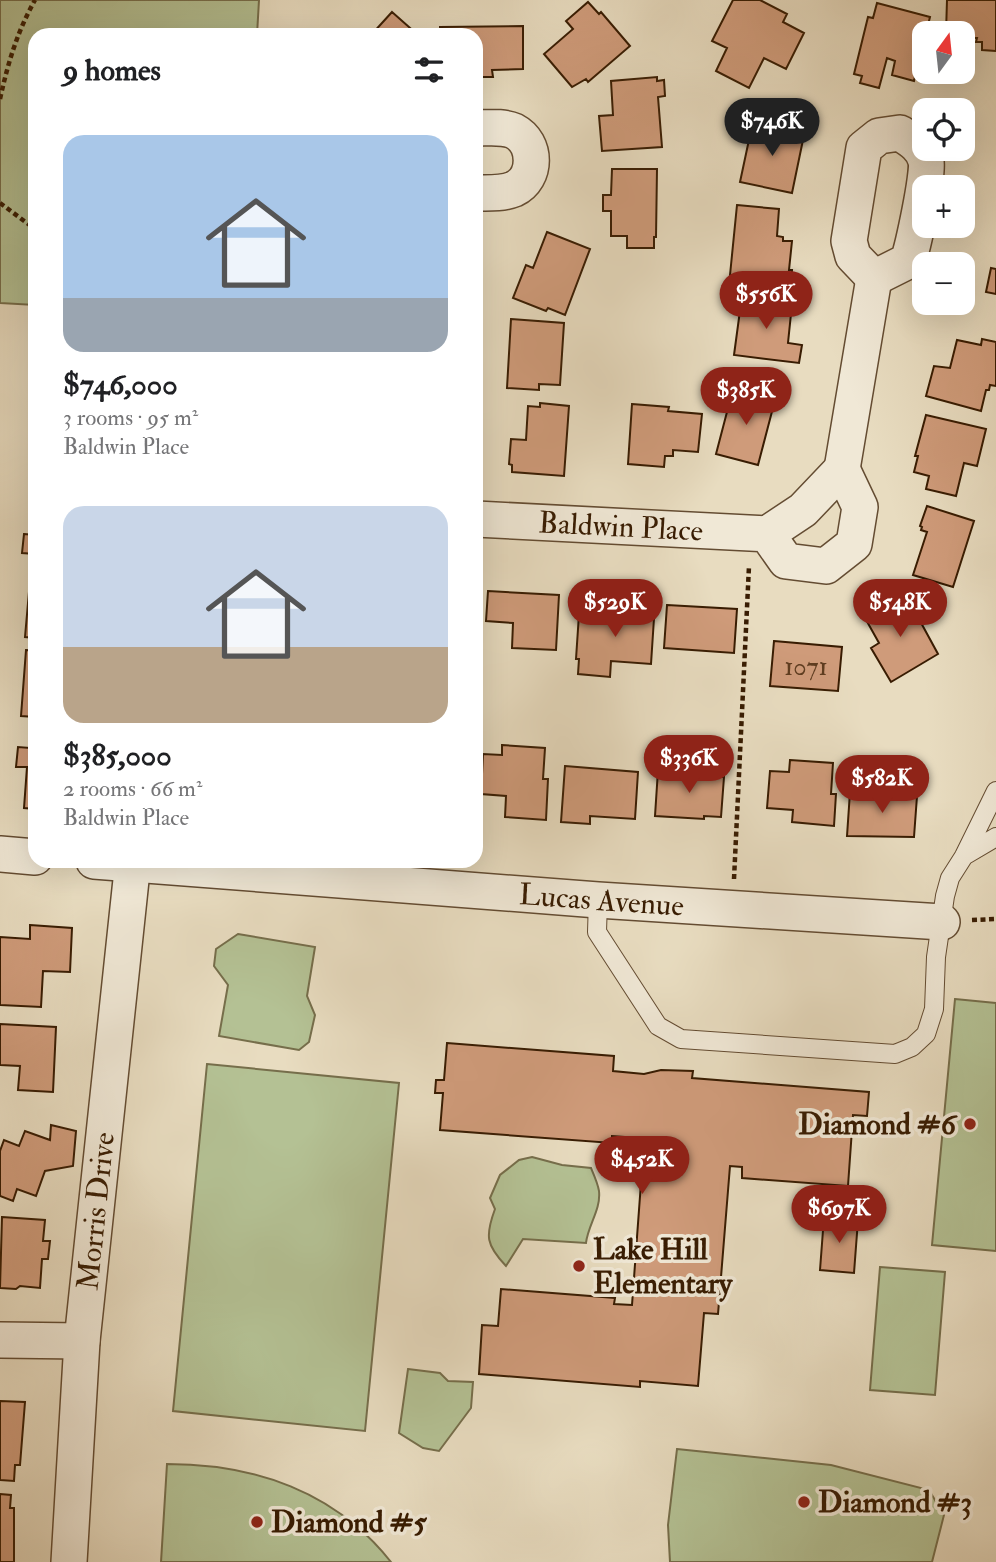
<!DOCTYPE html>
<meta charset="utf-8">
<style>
:root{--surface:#fff;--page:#f2f2f2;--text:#202124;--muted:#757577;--accent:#8f2418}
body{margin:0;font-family:"IM FELL Double Pica",serif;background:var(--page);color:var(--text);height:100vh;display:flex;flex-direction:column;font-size:26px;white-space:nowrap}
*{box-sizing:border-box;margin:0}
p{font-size:23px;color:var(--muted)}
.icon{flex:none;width:38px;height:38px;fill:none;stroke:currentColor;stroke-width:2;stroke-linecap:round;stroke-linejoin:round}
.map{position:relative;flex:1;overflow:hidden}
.sheet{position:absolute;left:28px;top:28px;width:455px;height:840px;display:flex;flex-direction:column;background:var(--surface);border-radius:21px;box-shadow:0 7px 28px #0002}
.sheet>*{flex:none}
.needle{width:46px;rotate:15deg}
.fabs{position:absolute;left:912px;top:21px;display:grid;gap:14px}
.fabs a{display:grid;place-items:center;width:63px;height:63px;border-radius:14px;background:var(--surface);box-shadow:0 7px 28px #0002;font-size:35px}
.price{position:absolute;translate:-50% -60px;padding:0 16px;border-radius:24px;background:var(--accent);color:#fff;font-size:23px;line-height:46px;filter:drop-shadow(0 2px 4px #0008)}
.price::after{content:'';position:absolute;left:50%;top:42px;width:21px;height:16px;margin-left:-10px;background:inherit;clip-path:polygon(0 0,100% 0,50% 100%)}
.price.on{background:#222;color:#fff}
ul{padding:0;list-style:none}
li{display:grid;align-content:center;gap:14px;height:371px;padding:0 35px}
li span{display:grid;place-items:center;height:217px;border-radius:21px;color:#555}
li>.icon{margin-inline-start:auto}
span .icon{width:126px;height:126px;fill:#fffc;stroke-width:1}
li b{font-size:30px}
h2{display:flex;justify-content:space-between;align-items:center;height:84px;padding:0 35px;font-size:30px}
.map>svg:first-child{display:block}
.green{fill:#b4c194;stroke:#766e4b;stroke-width:2}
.building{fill:#cf9b7a;stroke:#381c02;stroke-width:2}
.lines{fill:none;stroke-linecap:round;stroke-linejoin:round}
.lane-casing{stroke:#644c32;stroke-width:20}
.street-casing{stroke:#644c32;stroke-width:38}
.path{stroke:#381c02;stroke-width:4.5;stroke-dasharray:5 3.5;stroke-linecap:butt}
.lane{stroke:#f0e8d6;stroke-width:18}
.street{stroke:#f0e8d6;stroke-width:35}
.poi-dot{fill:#8f2418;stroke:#f0e8d6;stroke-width:2.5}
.labels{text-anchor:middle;stroke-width:7;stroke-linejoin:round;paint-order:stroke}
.number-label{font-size:26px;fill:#5e3c20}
.street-label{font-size:30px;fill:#381c02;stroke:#f0e8d6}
.poi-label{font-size:30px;font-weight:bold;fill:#381c02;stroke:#f0e8d6;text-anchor:start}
</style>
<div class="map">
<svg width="996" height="1562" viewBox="0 0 996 1562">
<rect width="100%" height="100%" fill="#e8dcc0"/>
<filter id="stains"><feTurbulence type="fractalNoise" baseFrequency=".00286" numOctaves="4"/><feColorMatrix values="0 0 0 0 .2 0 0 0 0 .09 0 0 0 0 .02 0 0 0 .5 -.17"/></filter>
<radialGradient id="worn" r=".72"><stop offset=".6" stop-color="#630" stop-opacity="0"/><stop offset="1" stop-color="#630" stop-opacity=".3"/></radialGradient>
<path class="green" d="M0,0H259L257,35H35V305L0,303Z
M238,934L315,947L307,996L315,1015L309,1042L299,1050L219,1036L228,985L214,966L216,949Z
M955,999L996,1003V1251L932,1245Z
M207,1064L399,1083L365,1431L173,1411Z
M532,1157L562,1165L591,1168C594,1175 598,1184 599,1191C601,1210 588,1225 586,1243L523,1239L506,1266C486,1245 485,1236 495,1209L490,1198L500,1175L519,1160Z
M880,1267L945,1272L935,1395L870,1390Z
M408,1369L440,1373L448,1381L473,1382L471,1408L439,1451L423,1448L399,1433Z
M677,1449L831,1465L929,1490L944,1515L932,1562H670L668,1525Z
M167,1464C254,1464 335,1491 391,1562H161Z"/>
<path class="building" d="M733,0H760L787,14L783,22L804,33L786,69L764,58L749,88L716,71L727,48L712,41Z
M947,0H996V51L982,50V42H976L977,38H962V33H946Z
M588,2L599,14L601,12L630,46L588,82L586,79L572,87L544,54L573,29L566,21Z
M877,3L930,17L926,33H924L914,81L892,75L895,61L887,58L879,88L860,83L862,76L854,74L868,17L873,18Z
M392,12L418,35H368L370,32L372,34Z
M523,26V69L492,70L493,77H477L476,35H440V27Z
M657,77V81L664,80L665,96L658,97L662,147L602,151L599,116L613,115L611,81Z
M753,121L777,126V130L804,135L792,193L740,182Z
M612,169H657L656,237H654V248H627V236H611V211H603V195H611Z
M737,205L779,209L777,236L783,237V241H792L789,270H792L791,282L730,275Z
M547,232L590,249L565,315L548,308L546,311L513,298L526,265L533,268Z
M991,268L996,269V294L986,292Z
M756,293L771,295L770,301L792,304L788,343L802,345L799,363L734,355L741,303L755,304Z
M511,319L564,323L560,385L539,384V390L507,388Z
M982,339L996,342V386L990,385L989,390H986L981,411L926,396L934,366L950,368L957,340L981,345Z
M733,389L775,400L758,465L716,454Z
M540,403L569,406L564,476L512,472V465L509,464L511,439L526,440L528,406L540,407Z
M632,404L669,407L668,411L702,414L698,452L673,450V456H665L664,467L628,464Z
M926,415L986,429L977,466L964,463L956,496L926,489L929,476L914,472L918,456H915Z
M927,506L974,521L953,587L913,575L927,532L921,530L922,527L920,526Z
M24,534L35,535V554L22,553Z
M31,569H35V638L25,637Z
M488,591L559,595L556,650L512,648L513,623L486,621Z
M907,597L938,654L891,682L871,648L879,643L865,618Z
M625,601L655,603L651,664L611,661L610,677L578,674L579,659H576L579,614L623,617Z
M667,605L737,609L734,653L664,648Z
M774,641L842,647L838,691L770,686Z
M26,650L35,651V717L21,716Z
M31,733H35V809L24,808L27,767H16L18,747L30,748Z
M502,745L545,748L543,779H548L546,820L505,817L506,796L481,794L483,754L502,755Z
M790,760L833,763L831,794H836L834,826L792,822L793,810L767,808L770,771L789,772Z
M565,766L638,772L635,819L590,816V824L561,822Z
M658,770L712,773V777H724L721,817L704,816V819L655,816Z
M850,792L917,796L914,837L847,836Z
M30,925L72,928L70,972L43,971L41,1007L0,1005V937L30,939Z
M0,1024L56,1027L53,1092L18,1090L20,1066L0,1065Z
M447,1043L614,1056L613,1071L644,1074L661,1070L693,1071L692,1078L869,1092L867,1116L853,1115L848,1186L742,1178V1167L730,1166L718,1314L704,1313L698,1386L640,1381V1387L479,1374L482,1325L498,1326L501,1289L615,1298L614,1304L632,1305L644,1142L638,1141V1138L612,1136V1143L440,1130L443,1093H435L436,1080H444Z
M51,1125L76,1131L73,1166L45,1171L36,1196L17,1189L13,1201L0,1196V1151L4,1140L19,1146L25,1131L50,1140Z
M2,1217L45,1220L43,1241H50L48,1259H42L40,1288L20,1286L16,1289L0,1288Z
M824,1217L858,1220L854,1273L820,1270Z
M0,1401L25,1402L20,1465H15L14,1481L0,1480Z
M0,1494L11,1495L10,1508H14V1562H0Z"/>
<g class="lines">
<g class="lane-casing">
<path id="lane" d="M964,856L996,837
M598,900L597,932L658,1026L681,1039L895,1054L912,1047L926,1034L934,1009L936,957L945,896L950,878L964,856L996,791"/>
</g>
<g class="street-casing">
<g id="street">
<path d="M476,128C488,128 503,126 514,131C537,143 537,178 514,189C502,194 488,193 476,193"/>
<path d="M900,133C911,140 923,147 926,161C929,173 913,247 908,261L874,278L853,256L849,241L864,148L879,136Z"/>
<path d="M842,469L874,278"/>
<path id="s1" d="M476,519L767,534L803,510L842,469L860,507L854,544L826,566L786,561L767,534"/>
<path d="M0,854L35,857"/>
<path id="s2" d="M94,861L598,900L942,922"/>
<path d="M0,1340L82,1341"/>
<path id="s3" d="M69,1562L82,1341L133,861"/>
</g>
</g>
<path class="path" d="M0,99C8,63 17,32 35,0
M0,203L35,229
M734,879L749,566
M972,920L996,919"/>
<use href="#lane" class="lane"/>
<use href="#street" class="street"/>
</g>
<g class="poi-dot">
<circle cx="970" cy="1124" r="7"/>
<circle cx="579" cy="1266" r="7"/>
<circle cx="804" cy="1502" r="7"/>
<circle cx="257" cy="1522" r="7"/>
</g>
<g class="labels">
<g class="number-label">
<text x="806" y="675">1071</text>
</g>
<g class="street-label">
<text dy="10" stroke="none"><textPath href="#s1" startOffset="145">Baldwin Place</textPath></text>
<text dy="10" stroke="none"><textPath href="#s2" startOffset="509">Lucas Avenue</textPath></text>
<text dy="10" stroke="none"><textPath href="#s3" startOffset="352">Morris Drive</textPath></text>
</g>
<g class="poi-label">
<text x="956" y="1134" text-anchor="end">Diamond #6</text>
<text x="593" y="1259">Lake Hill<tspan x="593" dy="34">Elementary</tspan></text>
<text x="818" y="1512">Diamond #3</text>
<text x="271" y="1532">Diamond #5</text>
</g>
</g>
<rect width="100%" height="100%" filter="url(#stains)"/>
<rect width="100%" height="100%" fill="url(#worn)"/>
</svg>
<div class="fabs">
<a><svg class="needle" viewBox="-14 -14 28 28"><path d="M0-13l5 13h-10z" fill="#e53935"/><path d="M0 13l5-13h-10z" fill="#757577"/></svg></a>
<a><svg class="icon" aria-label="locate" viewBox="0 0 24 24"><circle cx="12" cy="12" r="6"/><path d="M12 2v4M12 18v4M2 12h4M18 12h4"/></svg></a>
<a>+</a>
<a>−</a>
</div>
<b class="price on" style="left:772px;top:158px">$746K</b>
<b class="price" style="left:766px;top:331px">$556K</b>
<b class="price" style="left:746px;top:427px">$385K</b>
<b class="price" style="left:615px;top:639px">$529K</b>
<b class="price" style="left:900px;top:639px">$548K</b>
<b class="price" style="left:689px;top:795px">$336K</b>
<b class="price" style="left:882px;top:815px">$582K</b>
<b class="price" style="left:642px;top:1196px">$452K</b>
<b class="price" style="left:839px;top:1245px">$697K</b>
<section class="sheet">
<h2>9 homes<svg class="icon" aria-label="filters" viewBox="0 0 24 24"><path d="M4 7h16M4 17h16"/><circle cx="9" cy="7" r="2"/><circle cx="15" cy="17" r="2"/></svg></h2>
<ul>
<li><span style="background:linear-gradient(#a9c7e8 75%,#9aa5b1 0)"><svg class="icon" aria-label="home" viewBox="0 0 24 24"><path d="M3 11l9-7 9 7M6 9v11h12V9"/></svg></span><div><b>$746,000</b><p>3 rooms · 95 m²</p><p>Baldwin Place</p></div></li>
<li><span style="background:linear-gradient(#c9d6e8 65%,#b9a48a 0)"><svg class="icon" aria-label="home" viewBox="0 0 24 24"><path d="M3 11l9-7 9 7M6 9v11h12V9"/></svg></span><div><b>$385,000</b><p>2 rooms · 66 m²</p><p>Baldwin Place</p></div></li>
</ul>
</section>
</div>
